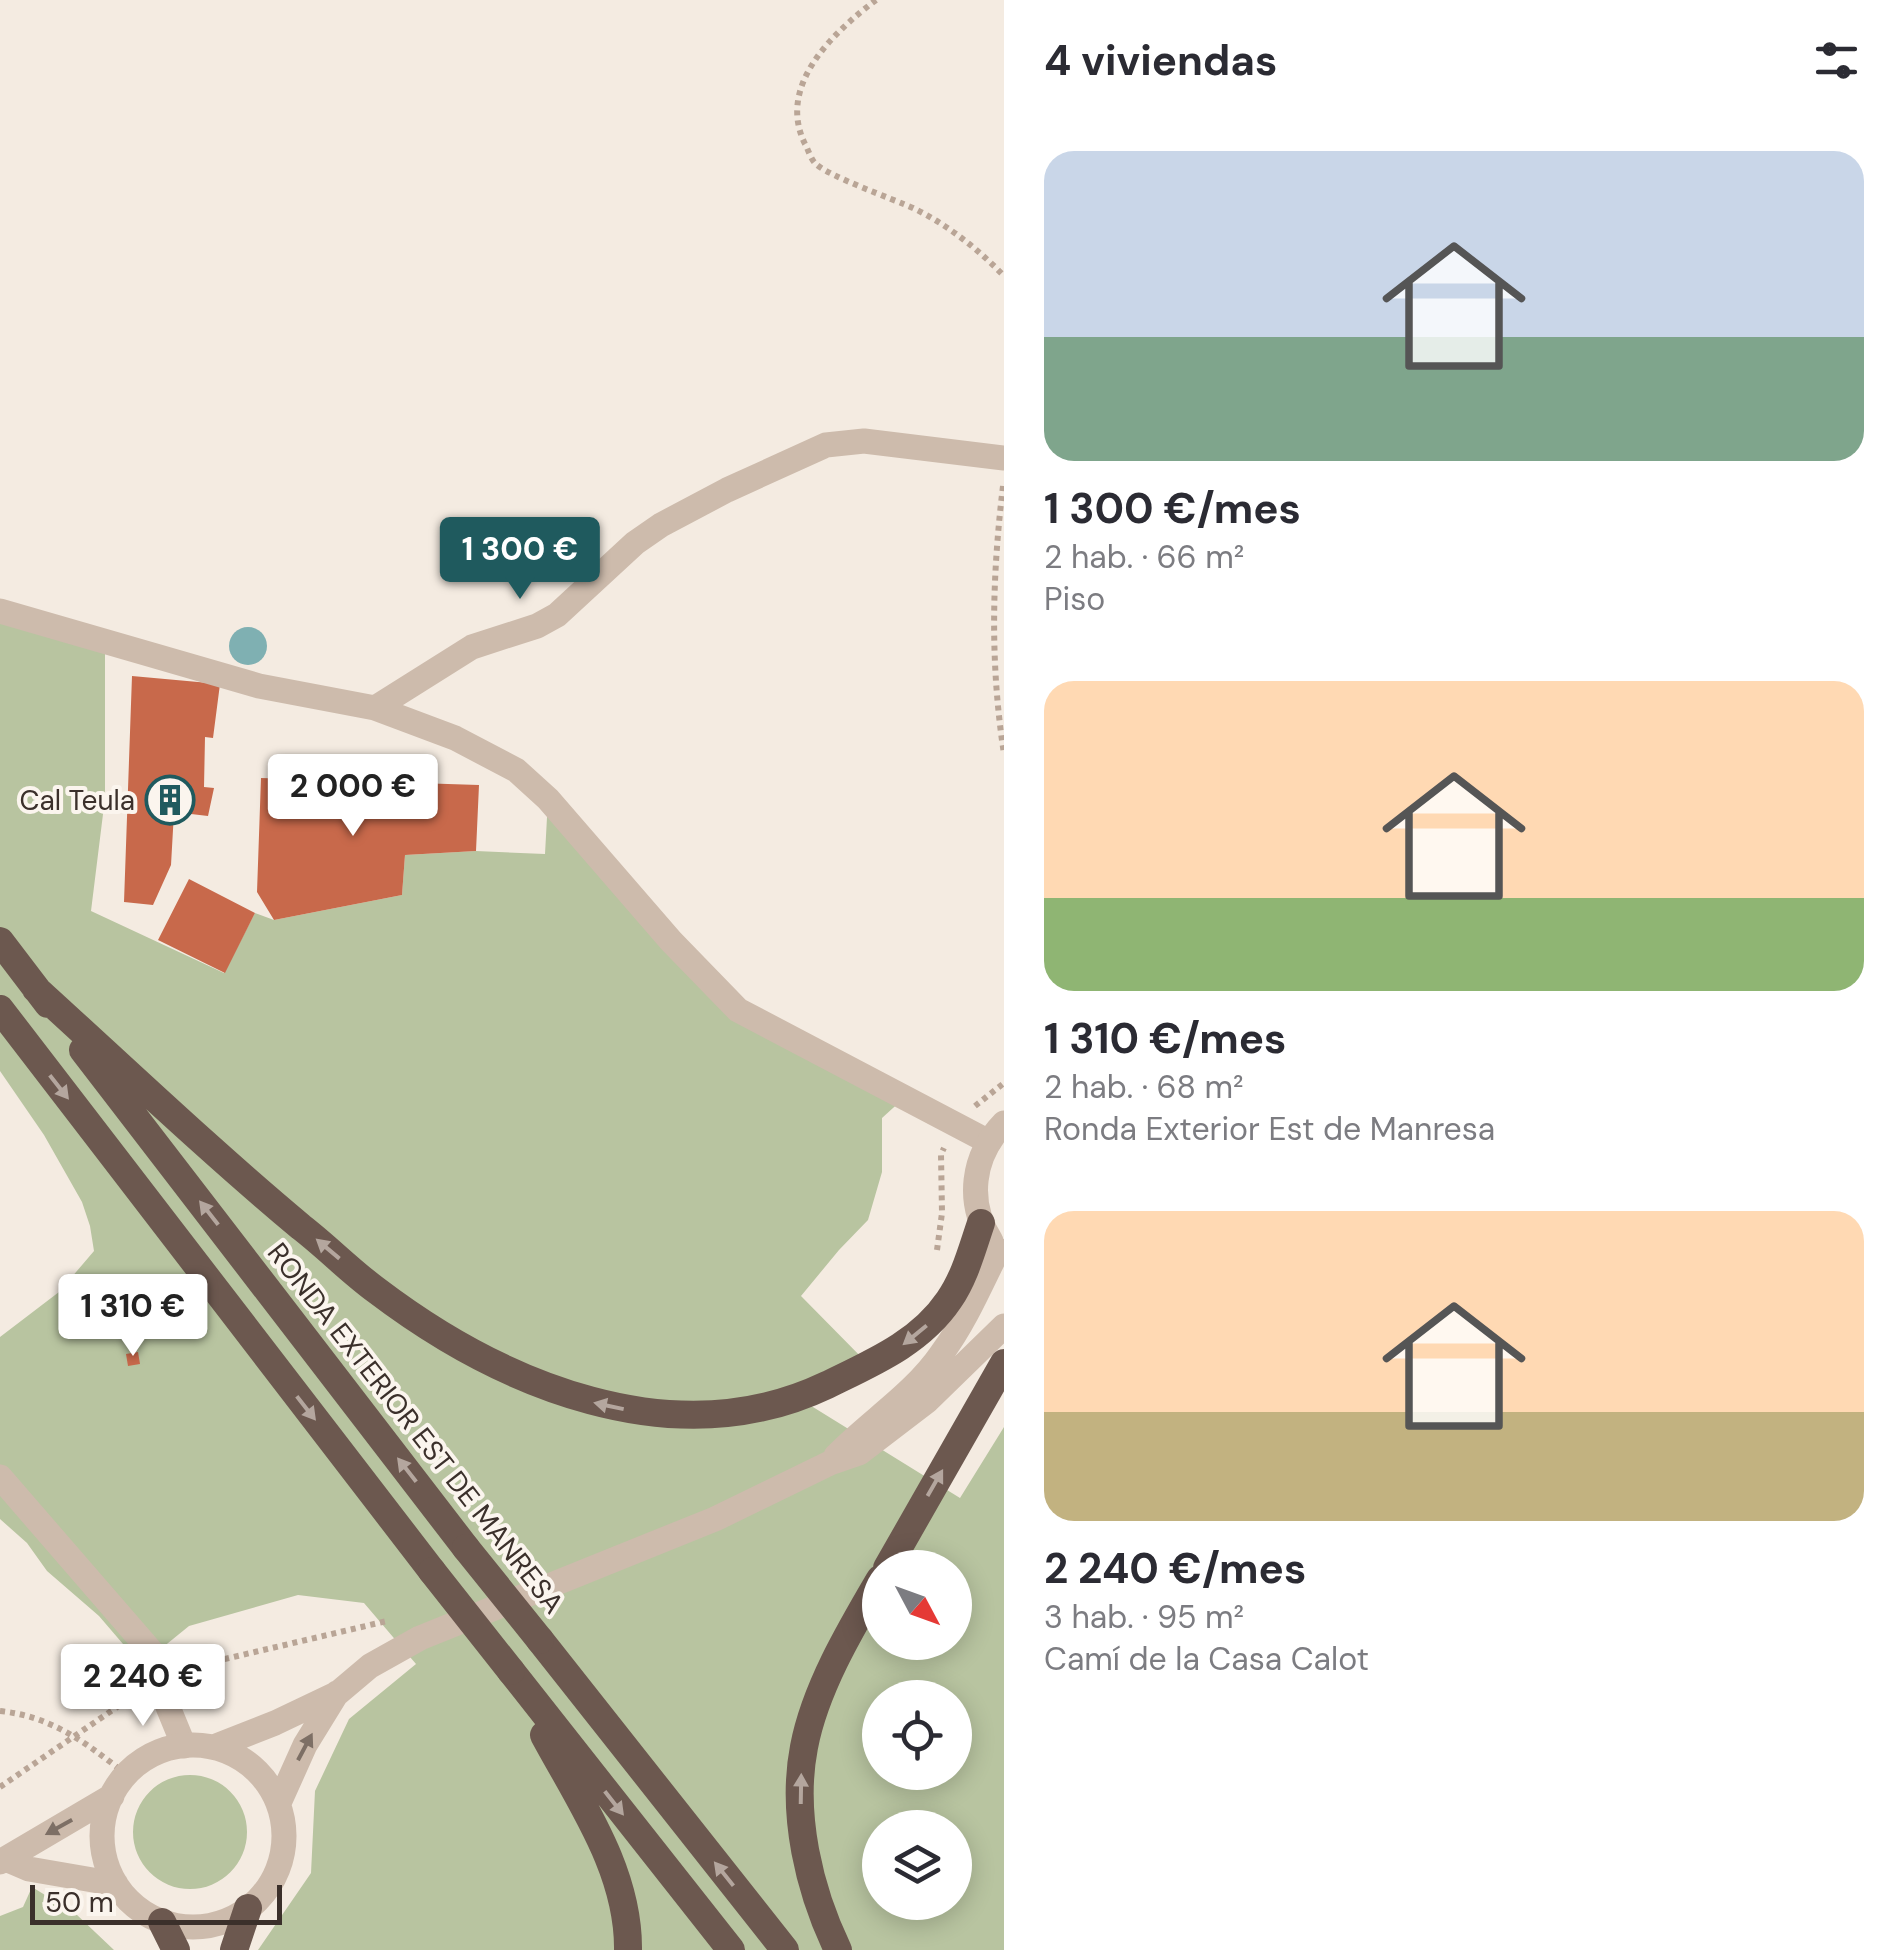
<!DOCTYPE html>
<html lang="es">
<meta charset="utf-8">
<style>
:root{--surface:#fff;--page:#f2f2f3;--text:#2b2b33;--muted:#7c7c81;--accent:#1f5a5e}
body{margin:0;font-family:"DM Sans",sans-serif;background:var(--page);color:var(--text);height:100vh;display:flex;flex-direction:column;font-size:38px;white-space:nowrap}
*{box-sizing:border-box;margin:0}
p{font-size:32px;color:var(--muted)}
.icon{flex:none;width:55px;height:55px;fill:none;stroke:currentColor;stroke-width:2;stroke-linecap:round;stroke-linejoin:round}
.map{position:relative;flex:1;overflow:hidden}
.sheet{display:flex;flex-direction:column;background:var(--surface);width:900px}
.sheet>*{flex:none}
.needle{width:65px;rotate:131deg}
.controls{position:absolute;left:862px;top:1550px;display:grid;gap:20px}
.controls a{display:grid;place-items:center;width:110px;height:110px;border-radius:50%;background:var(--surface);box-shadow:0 5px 25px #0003;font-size:50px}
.scale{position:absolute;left:30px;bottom:25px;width:252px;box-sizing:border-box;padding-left:10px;border:5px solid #3b302b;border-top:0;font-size:28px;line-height:35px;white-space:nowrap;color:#3b302b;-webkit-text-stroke:8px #fbf5ee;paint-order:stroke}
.price{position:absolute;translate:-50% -85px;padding:0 22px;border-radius:10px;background:#fff;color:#222;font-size:32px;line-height:65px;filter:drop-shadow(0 2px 5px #0008)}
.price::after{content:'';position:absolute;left:50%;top:60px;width:30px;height:22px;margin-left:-15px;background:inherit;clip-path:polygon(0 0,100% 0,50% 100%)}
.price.selected{background:var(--accent);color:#fff}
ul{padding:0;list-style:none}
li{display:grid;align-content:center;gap:20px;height:530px;padding:0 40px}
li span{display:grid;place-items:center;height:310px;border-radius:30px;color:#555}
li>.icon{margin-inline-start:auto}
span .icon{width:180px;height:180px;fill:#fffc;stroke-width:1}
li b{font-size:42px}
h2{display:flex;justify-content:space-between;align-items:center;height:120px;padding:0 40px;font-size:42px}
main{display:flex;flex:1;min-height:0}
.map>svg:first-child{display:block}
.green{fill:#b8c4a0;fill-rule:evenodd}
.water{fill:#7fb0b2}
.building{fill:#c8694b}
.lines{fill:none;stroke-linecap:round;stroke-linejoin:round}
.path{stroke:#b9a596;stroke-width:6;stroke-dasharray:5 5;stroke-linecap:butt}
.minor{stroke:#cdbbac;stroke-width:25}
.tertiary{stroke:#cdbbac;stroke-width:25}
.trunk{stroke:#6c584f;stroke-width:28}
.trunk-bridge{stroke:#6c584f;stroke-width:28}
.oneway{fill:#b4a69e}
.oneway2{fill:#7d6f65}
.labels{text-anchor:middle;stroke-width:8;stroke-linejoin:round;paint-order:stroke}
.poi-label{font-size:28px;fill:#3b302b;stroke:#fbf5ee;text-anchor:end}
.street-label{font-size:28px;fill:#3b302b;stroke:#fbf5ee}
</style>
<main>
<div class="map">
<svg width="1004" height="1950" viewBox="0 0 1004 1950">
<rect width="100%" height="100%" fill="#f4ebe1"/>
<path class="green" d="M0,611L105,640V798L91,911L224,973L255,913L274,920L402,895L405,855L476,851L545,854L548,799L714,988L904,1098L882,1118V1172L868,1220L839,1250L801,1296L869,1365L800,1399L960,1498L1004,1427V1950H258L311,1873L315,1791L349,1719L416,1664L364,1603L298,1595L189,1626L141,1665L99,1616L47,1571L27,1543L0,1519V1337L59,1292L94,1251L90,1226L82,1202L44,1135L0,1071ZM880,1568H955V1642H880ZM880,1698H955V1772H880ZM880,1828H955V1902H880Z
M133 1832a57 57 0 1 1 114 0a57 57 0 1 1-114 0Z
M32,1887L76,1914L114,1950H0V1916L23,1907Z"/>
<path class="water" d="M229 646a19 19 0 1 1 38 0a19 19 0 1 1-38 0Z"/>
<path class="building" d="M132,676L220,684L213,738L205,737L204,787L214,788L208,816L174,812L171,865L153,905L124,902Z
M261,778L479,785L476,851L405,855L402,895L274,920L257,892Z
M189,879L255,913L225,973L158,940Z
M138,1352L140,1364L128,1366L126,1354Z"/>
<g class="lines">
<path class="path" d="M876,0C834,32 776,85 805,144C808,149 811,160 816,164C828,176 893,199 913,208C948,225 978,249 1004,276
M1003,486C992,577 990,664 1004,754
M975,1106L1004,1083
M937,1250L942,1213L941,1154L944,1148
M195,1666L387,1621
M0,1711C48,1716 81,1739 118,1768
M0,1787L139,1692"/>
<path class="minor" d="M0,611L259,686L375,708L472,647L537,626L557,615L635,543L661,525L727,490L826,445L864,441L1004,458
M375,708L455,738L516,770L548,799L671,941L738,1010L989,1142
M0,1477L169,1672L168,1707L184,1746"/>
<path class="tertiary" d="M991,1241C966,1202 972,1156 1004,1123
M836,1456C870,1421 914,1394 942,1353C965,1322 981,1284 998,1250
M102 1836a91 91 0 1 1 182 0a91 91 0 1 1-182 0Z
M214,1747L275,1723L338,1693L370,1666L420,1638L715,1519L830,1463L859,1453L927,1401L1004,1326
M279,1803L305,1745L337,1693
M8,1860L29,1869L116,1884
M0,1862L112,1796"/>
<path class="trunk" d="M0,941L48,1004
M36,989C124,1069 210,1151 301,1227C327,1247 350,1271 376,1290C501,1385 674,1458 827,1385C872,1363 920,1343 949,1300C965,1277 972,1249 981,1223
M0,1009L432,1571
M83,1050L466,1548
M887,1568L1004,1363
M540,1640L785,1950
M511,1671L731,1950
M544,1735C580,1802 629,1871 628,1950
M162,1922L176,1950
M234,1950L248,1908
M838,1950C809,1890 791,1814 804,1747C815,1689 850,1630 880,1579"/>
<path class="trunk-bridge" d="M466,1548L540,1640
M432,1571L511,1671"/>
</g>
<defs><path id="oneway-solid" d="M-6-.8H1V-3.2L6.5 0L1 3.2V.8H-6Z" transform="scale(2.5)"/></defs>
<g class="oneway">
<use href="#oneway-solid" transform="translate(59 1087) rotate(52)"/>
<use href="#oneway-solid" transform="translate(209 1213) rotate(-128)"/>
<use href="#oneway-solid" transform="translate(328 1249) rotate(-140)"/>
<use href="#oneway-solid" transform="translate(915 1335) rotate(141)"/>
<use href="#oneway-solid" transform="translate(609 1406) rotate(-168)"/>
<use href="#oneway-solid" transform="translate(306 1408) rotate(52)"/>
<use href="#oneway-solid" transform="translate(407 1470) rotate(-128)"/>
<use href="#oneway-solid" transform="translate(935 1483) rotate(-60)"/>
<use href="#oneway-solid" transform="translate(801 1789) rotate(-89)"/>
<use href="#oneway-solid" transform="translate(614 1803) rotate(52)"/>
<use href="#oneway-solid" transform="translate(724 1874) rotate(-129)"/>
</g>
<g class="oneway2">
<use href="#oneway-solid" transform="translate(305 1747) rotate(-62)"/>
<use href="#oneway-solid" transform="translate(59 1827) rotate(151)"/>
</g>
<defs>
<g id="building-ring" transform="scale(2.5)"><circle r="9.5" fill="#fbf5ee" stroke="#1f5a5e" stroke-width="1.5"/><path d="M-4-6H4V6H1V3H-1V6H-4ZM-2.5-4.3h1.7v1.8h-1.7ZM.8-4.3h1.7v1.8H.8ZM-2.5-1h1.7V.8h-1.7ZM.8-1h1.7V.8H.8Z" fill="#1f5a5e"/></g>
</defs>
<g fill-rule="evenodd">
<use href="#building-ring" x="170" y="800"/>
</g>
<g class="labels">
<g class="poi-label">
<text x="135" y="810">Cal Teula</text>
</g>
<g class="street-label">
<text transform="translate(416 1428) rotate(52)" y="10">RONDA EXTERIOR EST DE MANRESA</text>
</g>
</g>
</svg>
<div class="controls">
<a><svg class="needle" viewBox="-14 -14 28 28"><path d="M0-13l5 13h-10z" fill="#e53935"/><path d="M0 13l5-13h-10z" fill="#7c7c81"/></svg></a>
<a><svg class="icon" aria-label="locate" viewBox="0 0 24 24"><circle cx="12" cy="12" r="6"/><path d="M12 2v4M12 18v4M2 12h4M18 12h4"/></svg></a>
<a><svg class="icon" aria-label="layers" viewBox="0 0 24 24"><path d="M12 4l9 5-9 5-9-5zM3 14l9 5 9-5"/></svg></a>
</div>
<div class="scale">50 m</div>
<b class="price selected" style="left:520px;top:602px">1 300 €</b>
<b class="price" style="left:353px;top:839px">2 000 €</b>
<b class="price" style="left:133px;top:1359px">1 310 €</b>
<b class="price" style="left:143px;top:1729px">2 240 €</b>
</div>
<section class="sheet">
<h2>4 viviendas<svg class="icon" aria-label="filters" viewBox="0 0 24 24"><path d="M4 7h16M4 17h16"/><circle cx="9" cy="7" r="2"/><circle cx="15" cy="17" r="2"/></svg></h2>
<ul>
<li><span style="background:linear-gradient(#c9d6e8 60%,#7fa58c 0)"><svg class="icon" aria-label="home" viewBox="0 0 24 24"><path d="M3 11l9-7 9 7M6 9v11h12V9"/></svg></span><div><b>1 300 €/mes</b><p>2 hab. · 66 m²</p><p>Piso</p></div></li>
<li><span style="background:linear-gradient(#ffd9b3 70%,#8fb573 0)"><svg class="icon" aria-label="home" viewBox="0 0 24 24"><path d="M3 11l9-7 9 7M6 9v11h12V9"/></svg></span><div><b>1 310 €/mes</b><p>2 hab. · 68 m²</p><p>Ronda Exterior Est de Manresa</p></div></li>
<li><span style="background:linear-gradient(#ffd9b3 65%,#c2b280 0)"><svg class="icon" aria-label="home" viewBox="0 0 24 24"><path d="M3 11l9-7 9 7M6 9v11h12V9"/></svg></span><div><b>2 240 €/mes</b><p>3 hab. · 95 m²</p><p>Camí de la Casa Calot</p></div></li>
</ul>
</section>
</main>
